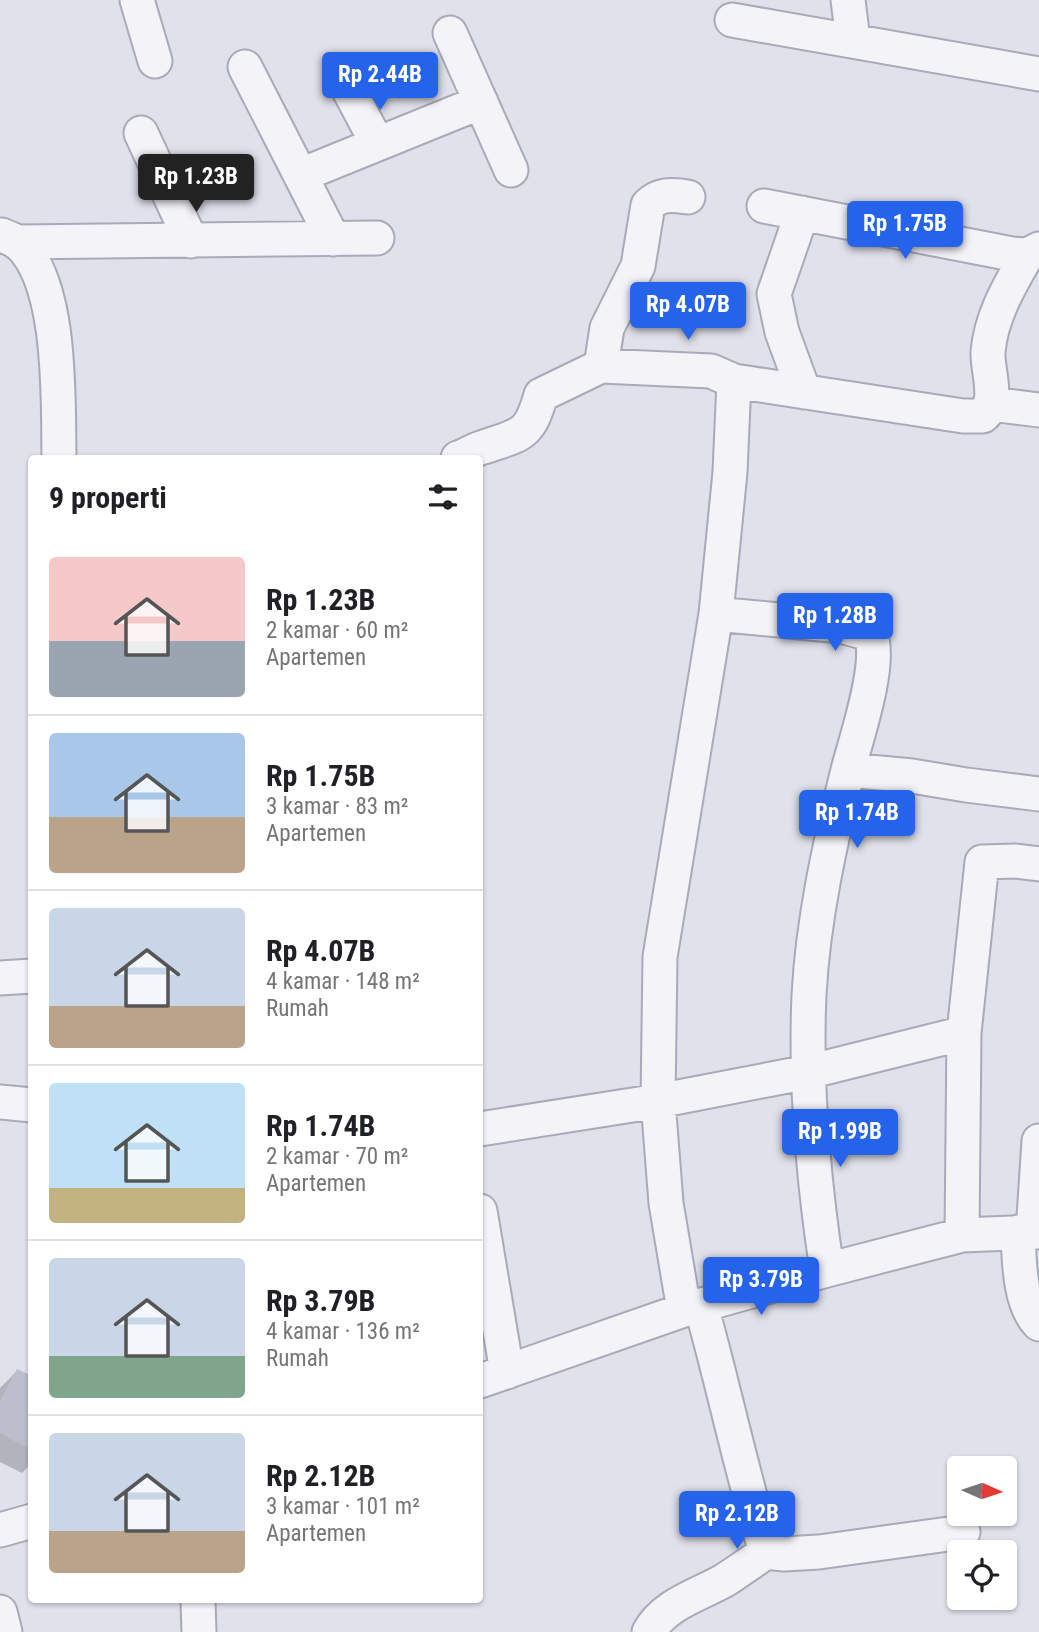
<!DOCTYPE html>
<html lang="id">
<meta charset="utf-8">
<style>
:root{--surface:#fff;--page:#f2f2f2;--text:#202124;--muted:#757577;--line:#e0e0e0;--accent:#2563eb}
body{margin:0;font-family:"Roboto Condensed",sans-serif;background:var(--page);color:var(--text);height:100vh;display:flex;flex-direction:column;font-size:26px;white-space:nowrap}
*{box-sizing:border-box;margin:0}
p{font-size:23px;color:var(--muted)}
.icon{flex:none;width:38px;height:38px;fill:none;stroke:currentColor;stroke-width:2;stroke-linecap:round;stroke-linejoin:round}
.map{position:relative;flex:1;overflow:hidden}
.details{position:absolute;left:28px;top:455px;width:455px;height:1148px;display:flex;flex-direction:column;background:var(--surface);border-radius:7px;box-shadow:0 2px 5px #0004}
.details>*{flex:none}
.needle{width:46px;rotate:93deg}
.fabs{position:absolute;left:947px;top:1456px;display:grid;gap:14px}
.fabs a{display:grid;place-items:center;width:70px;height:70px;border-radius:7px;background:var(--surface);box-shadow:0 2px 5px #0004;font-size:35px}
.price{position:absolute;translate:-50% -60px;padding:0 16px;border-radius:7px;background:var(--accent);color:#fff;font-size:23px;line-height:46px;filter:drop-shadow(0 2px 4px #0008)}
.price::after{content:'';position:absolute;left:50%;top:42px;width:21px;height:16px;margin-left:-10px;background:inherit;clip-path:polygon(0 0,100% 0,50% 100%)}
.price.active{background:#222;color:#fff}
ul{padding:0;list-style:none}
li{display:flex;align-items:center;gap:21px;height:175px;padding:0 21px}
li+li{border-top:2px solid var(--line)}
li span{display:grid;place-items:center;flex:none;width:196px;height:140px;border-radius:7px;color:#555}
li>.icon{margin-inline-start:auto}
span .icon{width:84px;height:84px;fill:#fffc;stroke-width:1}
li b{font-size:30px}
h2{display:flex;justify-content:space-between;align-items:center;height:84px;padding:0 21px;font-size:30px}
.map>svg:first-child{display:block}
.shadow{fill:#0003}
.building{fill:#bcbece}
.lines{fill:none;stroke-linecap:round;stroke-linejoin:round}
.minor-casing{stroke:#a8aab8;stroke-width:37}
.minor{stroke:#f3f3f8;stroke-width:33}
</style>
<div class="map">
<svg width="1039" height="1632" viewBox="0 0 1039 1632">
<rect width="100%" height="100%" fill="#e0e1ea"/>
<path class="shadow" d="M17,1371L32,1378V1463L22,1473L0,1462V1388Z"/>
<path class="building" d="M17,1369L32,1376V1450L0,1433V1401Z"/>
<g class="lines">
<g class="minor-casing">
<path id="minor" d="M137,0L155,61
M848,0L853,40
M732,20L1039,74
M450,33L511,170
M245,67L333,239
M341,75L377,143
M141,133L191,241
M301,175L481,102
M764,206L1012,254L1027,255L1039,249
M802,213L774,294L782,332L804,392
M2,235C7,238 13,239 17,242C63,280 58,403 59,458
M16,242L377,238
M601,366L607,328L638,266L648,205C660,193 672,195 688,197
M990,404L1039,410
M458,458C467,455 475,449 484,447C521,434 529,437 541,395L601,366L711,371L734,381L963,416H983C1000,401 987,371 988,352C991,316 1010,285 1027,255
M716,614L841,626L870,634C883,661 856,739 848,770
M0,978L32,976
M0,1102L32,1105
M480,1129L658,1101L808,1072L964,1033
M480,1211L507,1372
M1018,1232C1019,1259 1019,1304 1039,1324
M1033,1232L1039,1141
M962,1235L964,1033L982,862L1016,861L1039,864
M827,1270C813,1178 805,1088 809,995C813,919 830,843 848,770L912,776L966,785L1039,794
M701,1306C724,1387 741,1471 766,1552L784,1554L819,1552L963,1532
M684,1310L666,1203L658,1101L660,957L716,614L730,472L734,381
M480,1381L684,1310L827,1270L962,1235L1039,1232
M0,1530L32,1521
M198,1600L199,1632
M0,1612L5,1632
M649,1632C664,1604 699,1595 725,1580C739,1571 753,1561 766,1552"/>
</g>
<use href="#minor" class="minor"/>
</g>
</svg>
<div class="fabs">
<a><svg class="needle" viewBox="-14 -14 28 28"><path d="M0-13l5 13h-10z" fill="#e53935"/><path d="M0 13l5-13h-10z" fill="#757577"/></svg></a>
<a><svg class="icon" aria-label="locate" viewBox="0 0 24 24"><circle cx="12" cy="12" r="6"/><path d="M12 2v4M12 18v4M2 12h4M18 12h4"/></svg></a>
</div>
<b class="price" style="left:380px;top:112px">Rp 2.44B</b>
<b class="price active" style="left:196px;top:214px">Rp 1.23B</b>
<b class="price" style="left:905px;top:261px">Rp 1.75B</b>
<b class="price" style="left:688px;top:342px">Rp 4.07B</b>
<b class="price" style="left:835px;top:653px">Rp 1.28B</b>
<b class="price" style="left:857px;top:850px">Rp 1.74B</b>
<b class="price" style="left:840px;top:1169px">Rp 1.99B</b>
<b class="price" style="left:761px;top:1317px">Rp 3.79B</b>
<b class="price" style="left:737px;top:1551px">Rp 2.12B</b>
<section class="details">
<h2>9 properti<svg class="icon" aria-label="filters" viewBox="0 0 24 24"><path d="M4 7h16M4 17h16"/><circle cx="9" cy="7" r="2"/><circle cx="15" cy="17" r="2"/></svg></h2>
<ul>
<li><span style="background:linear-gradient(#f6c9c9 60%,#9aa5b1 0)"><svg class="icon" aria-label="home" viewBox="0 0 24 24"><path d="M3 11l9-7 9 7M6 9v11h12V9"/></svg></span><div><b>Rp 1.23B</b><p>2 kamar · 60 m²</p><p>Apartemen</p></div></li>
<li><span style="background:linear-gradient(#a9c7e8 60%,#b9a48a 0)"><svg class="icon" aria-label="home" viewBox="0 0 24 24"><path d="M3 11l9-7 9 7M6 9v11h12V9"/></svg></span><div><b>Rp 1.75B</b><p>3 kamar · 83 m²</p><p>Apartemen</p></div></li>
<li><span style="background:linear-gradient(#c9d6e8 70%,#b9a48a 0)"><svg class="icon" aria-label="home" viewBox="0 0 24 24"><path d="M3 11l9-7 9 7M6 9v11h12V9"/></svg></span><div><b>Rp 4.07B</b><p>4 kamar · 148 m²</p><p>Rumah</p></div></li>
<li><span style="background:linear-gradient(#bfe0f5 75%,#c2b280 0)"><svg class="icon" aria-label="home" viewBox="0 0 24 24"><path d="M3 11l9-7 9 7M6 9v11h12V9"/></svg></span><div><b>Rp 1.74B</b><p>2 kamar · 70 m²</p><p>Apartemen</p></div></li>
<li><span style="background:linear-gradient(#c9d6e8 70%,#7fa58c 0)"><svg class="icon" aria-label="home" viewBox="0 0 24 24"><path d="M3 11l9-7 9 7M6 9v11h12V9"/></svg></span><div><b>Rp 3.79B</b><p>4 kamar · 136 m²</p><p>Rumah</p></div></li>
<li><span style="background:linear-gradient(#c9d6e8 70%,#b9a48a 0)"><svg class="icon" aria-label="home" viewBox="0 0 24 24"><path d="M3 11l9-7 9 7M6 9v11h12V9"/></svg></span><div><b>Rp 2.12B</b><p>3 kamar · 101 m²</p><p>Apartemen</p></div></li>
</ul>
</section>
</div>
